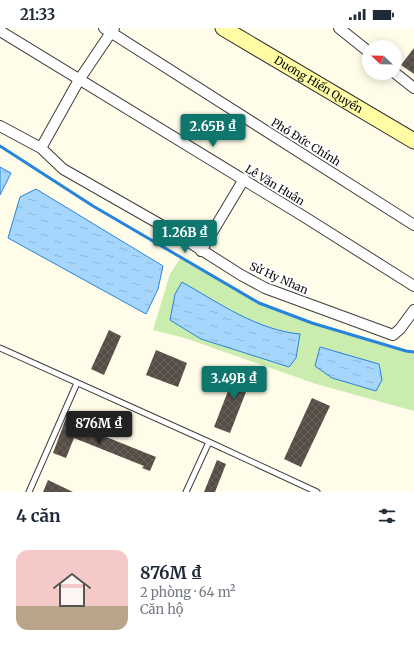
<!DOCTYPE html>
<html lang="vi">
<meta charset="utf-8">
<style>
:root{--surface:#fff;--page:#f6f6f7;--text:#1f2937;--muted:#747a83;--line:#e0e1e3;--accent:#0f766e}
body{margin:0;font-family:Merriweather,serif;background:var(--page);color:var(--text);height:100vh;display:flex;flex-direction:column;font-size:15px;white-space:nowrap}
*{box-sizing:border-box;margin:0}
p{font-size:13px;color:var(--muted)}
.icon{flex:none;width:22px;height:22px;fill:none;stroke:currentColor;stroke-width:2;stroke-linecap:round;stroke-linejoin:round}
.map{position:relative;height:464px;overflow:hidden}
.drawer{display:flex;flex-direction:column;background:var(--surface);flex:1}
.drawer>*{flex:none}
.needle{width:26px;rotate:292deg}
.tools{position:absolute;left:362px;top:12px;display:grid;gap:8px}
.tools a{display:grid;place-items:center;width:40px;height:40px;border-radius:50%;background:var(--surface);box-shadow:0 2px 10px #0003;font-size:20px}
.price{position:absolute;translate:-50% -34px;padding:0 9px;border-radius:4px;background:var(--accent);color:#fff;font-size:13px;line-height:26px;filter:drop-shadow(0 1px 2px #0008)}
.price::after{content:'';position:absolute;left:50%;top:24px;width:12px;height:9px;margin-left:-6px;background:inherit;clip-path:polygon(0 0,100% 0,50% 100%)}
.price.current{background:#222;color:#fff}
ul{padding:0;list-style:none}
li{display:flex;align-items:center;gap:12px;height:100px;padding:0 16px}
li+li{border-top:1px solid var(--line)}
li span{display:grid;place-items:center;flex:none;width:112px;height:80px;border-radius:12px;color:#555}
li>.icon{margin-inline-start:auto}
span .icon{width:48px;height:48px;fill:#fffc;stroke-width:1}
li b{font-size:17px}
h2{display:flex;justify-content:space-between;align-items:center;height:48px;padding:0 16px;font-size:17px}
.status{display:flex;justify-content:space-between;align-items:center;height:28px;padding:0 20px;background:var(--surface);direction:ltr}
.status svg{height:11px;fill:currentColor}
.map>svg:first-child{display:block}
.grass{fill:#caedaf;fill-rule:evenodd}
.water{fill:url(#water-ripples);stroke:#2784db}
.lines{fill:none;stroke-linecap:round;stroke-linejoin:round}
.stream{stroke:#2784db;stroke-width:3}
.building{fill:url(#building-cross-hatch)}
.lane-casing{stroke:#3e3e3e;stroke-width:7}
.street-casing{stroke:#3e3e3e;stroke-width:12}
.secondary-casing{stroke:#2d2d2d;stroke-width:17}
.lane{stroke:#fff;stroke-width:5}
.street{stroke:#fff;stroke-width:10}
.secondary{stroke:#fffca4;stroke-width:15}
.labels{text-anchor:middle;stroke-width:4;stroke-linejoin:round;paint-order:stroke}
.street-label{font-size:11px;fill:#0b0b0b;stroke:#fff}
</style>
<div class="status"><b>21:33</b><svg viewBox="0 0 49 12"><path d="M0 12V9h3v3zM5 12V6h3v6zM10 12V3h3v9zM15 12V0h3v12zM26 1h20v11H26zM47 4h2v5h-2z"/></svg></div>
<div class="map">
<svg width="414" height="464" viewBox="0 0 414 464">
<defs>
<pattern id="water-ripples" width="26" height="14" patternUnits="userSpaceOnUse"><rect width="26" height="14" fill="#a7d6fd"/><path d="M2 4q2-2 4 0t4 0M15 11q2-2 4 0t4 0" fill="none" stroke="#8eb6d8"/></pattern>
<pattern id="building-cross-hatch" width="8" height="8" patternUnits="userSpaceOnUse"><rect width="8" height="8" fill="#554d46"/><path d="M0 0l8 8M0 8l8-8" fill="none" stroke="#68625c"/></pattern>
</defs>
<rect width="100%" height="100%" fill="#fffce9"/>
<path class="grass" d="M181,229L259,275L312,295L406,323L414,324V383L316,356L188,311L153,302L170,246ZM182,255C219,275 257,302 299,306L296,331L244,324L201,311L175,266Z"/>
<path class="water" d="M0,139L11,145L0,167Z
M36,161L163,238L158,261L146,286L8,210L20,169Z
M182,254C219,275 257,302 300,306L296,330L289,339L201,311L170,292L175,266Z
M320,319L379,336L382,352L376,363L332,350L315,338Z"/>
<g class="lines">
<path class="stream" d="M0,118L93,178L259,275L312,295L406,323L414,324"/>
</g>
<path class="building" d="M414,20V46L401,37Z
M109,302L121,308L104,347L91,341Z
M156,322L187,335L178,359L146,347Z
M237,340L253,346L230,405L214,399Z
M312,370L330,378L301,439L284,431Z
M66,390L80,396L79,398L156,429L150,443L142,440L144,438L74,410L66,430L53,425Z
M217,432L226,436L215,464H204Z
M48,452L73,464H43Z"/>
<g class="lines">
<g class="lane-casing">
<path id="lane" d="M0,320L209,414L317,464
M29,464L77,355
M186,464L209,414"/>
</g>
<g class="street-casing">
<path id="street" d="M104,0L414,197
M339,0L369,24
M0,3L303,188L414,258
M395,45L414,60
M0,98L41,120L63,141L170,202L241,247L265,260L393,307L400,301L414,282
M41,120L79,52L114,0
M201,223L244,151"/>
</g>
<g class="secondary-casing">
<g id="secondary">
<path id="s1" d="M223,0L414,113"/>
</g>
</g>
<use href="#lane" class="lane"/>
<use href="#street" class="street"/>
<use href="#secondary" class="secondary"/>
</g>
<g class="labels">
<g class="street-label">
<text dy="4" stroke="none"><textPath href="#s1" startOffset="111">Duơng Hiến Quyền</textPath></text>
<text transform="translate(306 114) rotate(32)" y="4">Phó Đức Chính</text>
<text transform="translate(275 157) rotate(31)" y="4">Lê Văn Huân</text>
<text transform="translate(279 250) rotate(24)" y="4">Sử Hy Nhan</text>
</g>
</g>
</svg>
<div class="tools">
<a><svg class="needle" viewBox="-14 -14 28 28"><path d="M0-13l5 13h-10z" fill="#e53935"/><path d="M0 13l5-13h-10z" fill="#747a83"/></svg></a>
</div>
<b class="price" style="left:213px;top:120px">2.65B ₫</b>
<b class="price" style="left:185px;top:226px">1.26B ₫</b>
<b class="price" style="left:234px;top:372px">3.49B ₫</b>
<b class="price current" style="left:99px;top:417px">876M ₫</b>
</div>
<section class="drawer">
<h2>4 căn<svg class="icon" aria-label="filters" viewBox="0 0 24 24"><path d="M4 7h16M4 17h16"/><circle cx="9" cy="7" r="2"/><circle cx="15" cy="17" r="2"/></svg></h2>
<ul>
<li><span style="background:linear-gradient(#f6c9c9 70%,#b9a48a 0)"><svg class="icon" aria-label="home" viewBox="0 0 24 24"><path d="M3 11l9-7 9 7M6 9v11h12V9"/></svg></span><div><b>876M ₫</b><p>2 phòng · 64 m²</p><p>Căn hộ</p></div></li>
</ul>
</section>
